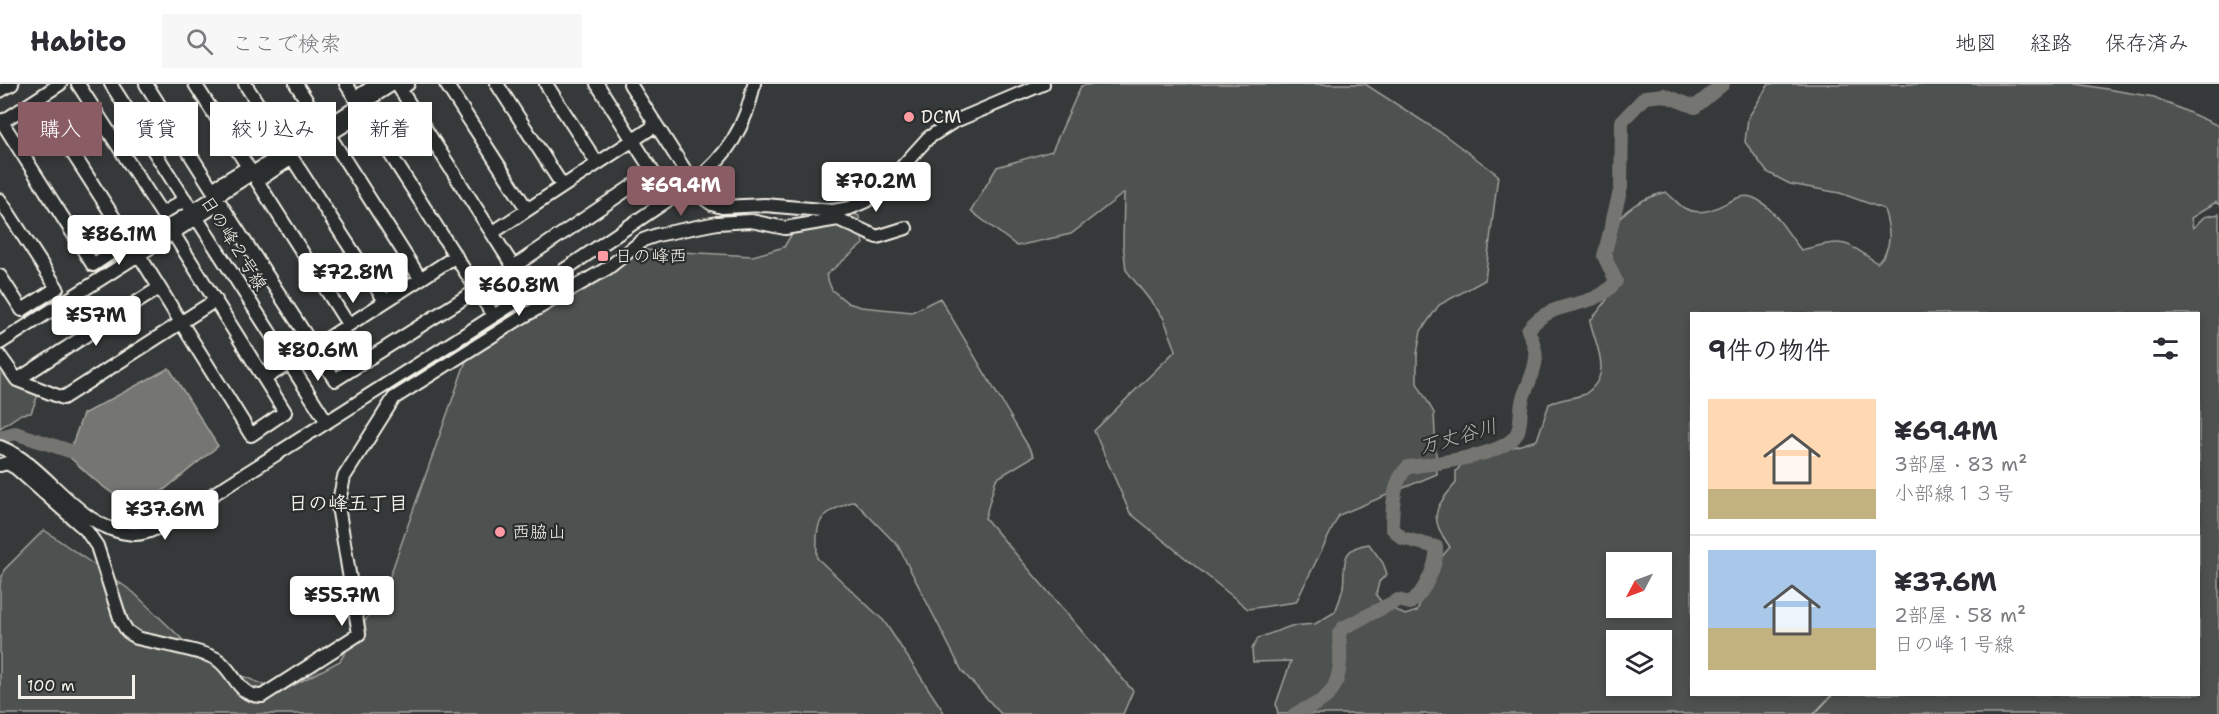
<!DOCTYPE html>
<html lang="ja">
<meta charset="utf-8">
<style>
:root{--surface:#fff;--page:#f7f7f7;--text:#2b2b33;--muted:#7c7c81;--line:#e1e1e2;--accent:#8a5d65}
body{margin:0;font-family:"Shantell Sans","Klee One",sans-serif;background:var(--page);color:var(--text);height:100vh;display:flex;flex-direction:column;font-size:22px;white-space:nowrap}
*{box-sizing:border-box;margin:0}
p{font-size:20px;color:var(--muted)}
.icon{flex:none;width:33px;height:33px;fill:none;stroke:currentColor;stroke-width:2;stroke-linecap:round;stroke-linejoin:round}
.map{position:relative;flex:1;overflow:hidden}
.details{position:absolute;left:1690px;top:228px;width:510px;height:384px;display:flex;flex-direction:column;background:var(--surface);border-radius:0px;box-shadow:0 3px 9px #0003}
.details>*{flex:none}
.banner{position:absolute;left:18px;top:18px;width:570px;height:54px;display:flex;gap:12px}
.needle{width:39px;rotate:229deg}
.tools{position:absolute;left:1606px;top:468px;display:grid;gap:12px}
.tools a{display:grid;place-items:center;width:66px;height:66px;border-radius:0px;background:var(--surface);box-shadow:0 3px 9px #0003;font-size:30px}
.scale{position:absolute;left:18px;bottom:15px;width:117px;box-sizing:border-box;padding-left:6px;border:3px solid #f4f1e8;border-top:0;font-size:16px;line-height:21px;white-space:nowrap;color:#f4f1e8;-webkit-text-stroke:4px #2a2d2e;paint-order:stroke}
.price{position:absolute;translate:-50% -51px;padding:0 14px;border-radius:6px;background:#fff;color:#222;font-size:20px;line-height:39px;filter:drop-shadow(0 2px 3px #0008)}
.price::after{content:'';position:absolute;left:50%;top:36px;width:18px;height:14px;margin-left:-9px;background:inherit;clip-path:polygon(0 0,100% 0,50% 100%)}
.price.active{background:var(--accent);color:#fff}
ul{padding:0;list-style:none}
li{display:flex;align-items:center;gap:18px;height:150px;padding:0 18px}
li+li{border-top:2px solid var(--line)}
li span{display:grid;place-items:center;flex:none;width:168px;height:120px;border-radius:0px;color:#555}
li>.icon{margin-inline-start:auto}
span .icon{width:72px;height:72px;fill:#fffc;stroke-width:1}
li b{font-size:26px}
h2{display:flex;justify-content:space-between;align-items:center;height:72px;padding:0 18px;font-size:26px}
.tag{padding:0 21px;border-radius:0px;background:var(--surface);box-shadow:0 3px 9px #0003;font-size:21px;line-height:54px}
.tag.active{background:var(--accent);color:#fff}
header{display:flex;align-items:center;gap:36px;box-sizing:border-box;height:84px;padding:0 30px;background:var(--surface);border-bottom:2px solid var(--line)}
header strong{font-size:28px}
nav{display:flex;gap:33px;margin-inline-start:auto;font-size:21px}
.search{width:420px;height:54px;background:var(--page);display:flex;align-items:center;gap:15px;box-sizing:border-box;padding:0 21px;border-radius:0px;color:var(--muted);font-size:22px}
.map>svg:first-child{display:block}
.green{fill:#4e514f;stroke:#a1a19c;stroke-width:1.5;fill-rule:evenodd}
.water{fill:#757572;stroke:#a8a7a1;stroke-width:1.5}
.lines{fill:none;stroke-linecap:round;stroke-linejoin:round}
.stream{stroke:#a8a7a1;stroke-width:2}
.river{stroke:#757572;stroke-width:14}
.minor-casing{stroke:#f4f1e8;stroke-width:16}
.minor{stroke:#2a2d2e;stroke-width:12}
.poi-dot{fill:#ff9aa2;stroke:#2a2d2e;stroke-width:2}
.labels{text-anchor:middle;stroke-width:4.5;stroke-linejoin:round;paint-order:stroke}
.poi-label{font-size:18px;fill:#f4f1e8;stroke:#2a2d2e;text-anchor:start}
.street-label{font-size:18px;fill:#f4f1e8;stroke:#2a2d2e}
.water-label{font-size:20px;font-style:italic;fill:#b4b3ad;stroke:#2a2d2e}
.neighbourhood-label{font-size:20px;font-weight:bold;fill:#f4f1e8;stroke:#2a2d2e}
</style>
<header>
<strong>Habito</strong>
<div class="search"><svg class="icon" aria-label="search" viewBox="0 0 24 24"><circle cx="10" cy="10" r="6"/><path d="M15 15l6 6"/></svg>ここで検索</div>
<nav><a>地図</a><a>経路</a><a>保存済み</a></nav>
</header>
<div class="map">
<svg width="2219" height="630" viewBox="0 0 2219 630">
<rect width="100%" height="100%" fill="#363939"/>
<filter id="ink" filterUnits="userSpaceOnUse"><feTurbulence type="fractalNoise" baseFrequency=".0167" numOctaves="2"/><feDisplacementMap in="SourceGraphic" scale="12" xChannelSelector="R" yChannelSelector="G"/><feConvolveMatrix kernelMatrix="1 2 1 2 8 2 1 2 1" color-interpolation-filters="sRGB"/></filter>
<g filter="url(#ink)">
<path class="green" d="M1093,0H1365L1443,50L1498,91L1485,196L1439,221L1421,247L1417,270V299L1434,329L1437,390L1339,431L1296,518L1248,525L1130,429L1094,347L1176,266L1163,233L1126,186L1123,159L1124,109L1071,150L1017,162L971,127L997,83L1052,67L1081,2Z
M1769,0H2077L2154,13L2219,42V121L2216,118L2191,134L2193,144L2204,133L2219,130V630H1278L1276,620L1291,577L1253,578L1252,565L1258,554L1291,542L1315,540L1335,528C1338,521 1341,512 1343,504C1346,481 1338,464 1369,460L1383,479L1387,490L1379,498L1376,511L1383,520L1405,531L1417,527L1435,481L1450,463C1429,433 1433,426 1456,399V387L1464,378L1537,356L1549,320C1560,314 1578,314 1585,310C1614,290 1596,264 1590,237C1599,226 1609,216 1613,202C1616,190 1612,178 1611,166C1608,132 1638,115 1666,108C1672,113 1678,120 1684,124C1714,139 1734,104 1754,114C1773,122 1788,150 1801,166C1843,156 1842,154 1877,179C1894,164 1890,145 1884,125L1840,109L1790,100L1767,88L1745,58L1748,34ZM1692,230H2199V610H1692ZM1617,478H1662V524H1617ZM1617,556H1662V602H1617Z
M841,123L859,132L863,160L826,191L832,206L848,219L861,223L912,228L940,214L1034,372L996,395L985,434L1133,607L1123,630H1001L962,587L898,462L854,417C817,431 816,435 817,474L884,537L945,630H0V500L4,486L44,446L133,508L204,576L281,608L340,577L385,506L467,274L628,165L753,172L784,163L803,131Z
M0,276L39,308L31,329L21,330L0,344Z"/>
<path class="water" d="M169,284L218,362L154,414C122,430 91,391 68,372L83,330Z"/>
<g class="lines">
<path class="stream" d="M1814,630L1833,610"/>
<path class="river" d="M4,352L15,349L70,367
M1295,630C1304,625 1317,621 1325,614C1343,599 1341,570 1339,549L1343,544L1398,516L1410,519C1424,510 1438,480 1436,463L1402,454L1392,444C1392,426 1393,396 1408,383C1432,380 1510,372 1518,347C1522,335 1519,324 1524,311C1535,283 1542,275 1528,246C1553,212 1593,229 1616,197L1604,172L1621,103L1622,37L1645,13L1664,11L1695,23L1723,0"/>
<g class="minor-casing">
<path id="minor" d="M78,0L162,130L185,115
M111,0L327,338
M146,0L212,105L248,83L195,0
M245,0L283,59L319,36L296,0
M346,0L355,14L377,0
M408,0L400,5L492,149
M446,0L527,125
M497,0L562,101
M546,0L597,79
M630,0L702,113L712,120L722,123L765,121L833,127L850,124L866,117L881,106L928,54L953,38L1043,0
M0,7L12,0
M0,36L2,38L60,0
M2,38L93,181L129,157L38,15
M0,116L57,204L22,226L0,192
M128,168L393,0
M139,171L251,351L285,328L173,149
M513,183L653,88L597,0
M420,194L329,51L364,29L493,231
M530,209L492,149L656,41
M348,240L257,97L292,74L385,217
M0,259L220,119L335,296L477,206
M0,272L17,296L63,314L216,216
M266,294L456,172
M17,296L159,204
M0,363C49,382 77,446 133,450C145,451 158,443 168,439L530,209L693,99C727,73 746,42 754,0
M0,381L7,379L16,384L86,446L97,462L121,537L127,547L137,554C153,558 208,568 218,576C235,588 238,613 262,612L359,550L338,422L344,393L394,314L519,235L608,184L643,156L657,151L717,139L751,137L785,144L838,135L877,153L906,144"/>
</g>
<use href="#minor" class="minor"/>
</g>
</g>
<g class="poi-dot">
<circle cx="909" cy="33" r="6"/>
<rect x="597" y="166" width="12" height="12" rx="3"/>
<circle cx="500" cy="448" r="6"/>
</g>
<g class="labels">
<g class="poi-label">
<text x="921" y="39">DCM</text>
<text x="615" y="178">日の峰西</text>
<text x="512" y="454">西脇山</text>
</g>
<g class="street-label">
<text transform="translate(234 159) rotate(58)" y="6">日の峰２号線</text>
</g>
<g class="water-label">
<text transform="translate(1458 352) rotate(-16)" y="7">万丈谷川</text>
</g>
<g class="neighbourhood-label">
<text x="348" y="426">日の峰五丁目</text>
</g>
</g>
</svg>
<div class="tools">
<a><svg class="needle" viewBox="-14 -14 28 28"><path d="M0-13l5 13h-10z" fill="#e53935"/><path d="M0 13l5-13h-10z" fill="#7c7c81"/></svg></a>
<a><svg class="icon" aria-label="layers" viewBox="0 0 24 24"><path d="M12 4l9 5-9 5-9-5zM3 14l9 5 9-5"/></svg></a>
</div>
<div class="scale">100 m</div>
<b class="price" style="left:876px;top:129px">¥70.2M</b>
<b class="price active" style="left:681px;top:133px">¥69.4M</b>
<b class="price" style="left:119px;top:182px">¥86.1M</b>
<b class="price" style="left:353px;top:220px">¥72.8M</b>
<b class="price" style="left:519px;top:233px">¥60.8M</b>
<b class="price" style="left:96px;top:263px">¥57M</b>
<b class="price" style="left:318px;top:298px">¥80.6M</b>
<b class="price" style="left:165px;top:457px">¥37.6M</b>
<b class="price" style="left:342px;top:543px">¥55.7M</b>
<div class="banner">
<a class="tag active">購入</a>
<a class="tag">賃貸</a>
<a class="tag">絞り込み</a>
<a class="tag">新着</a>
</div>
<section class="details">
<h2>9件の物件<svg class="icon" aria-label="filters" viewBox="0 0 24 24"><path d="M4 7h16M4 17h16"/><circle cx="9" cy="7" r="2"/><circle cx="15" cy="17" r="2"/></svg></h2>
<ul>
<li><span style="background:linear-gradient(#ffd9b3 75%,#c2b280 0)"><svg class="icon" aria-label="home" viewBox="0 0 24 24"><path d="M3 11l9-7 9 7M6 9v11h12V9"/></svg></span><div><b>¥69.4M</b><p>3部屋 · 83 m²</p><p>小部線１３号</p></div></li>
<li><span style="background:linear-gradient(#a9c7e8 65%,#c2b280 0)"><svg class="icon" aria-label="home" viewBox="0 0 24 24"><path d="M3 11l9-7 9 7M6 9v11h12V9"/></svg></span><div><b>¥37.6M</b><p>2部屋 · 58 m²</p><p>日の峰１号線</p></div></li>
</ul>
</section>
</div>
